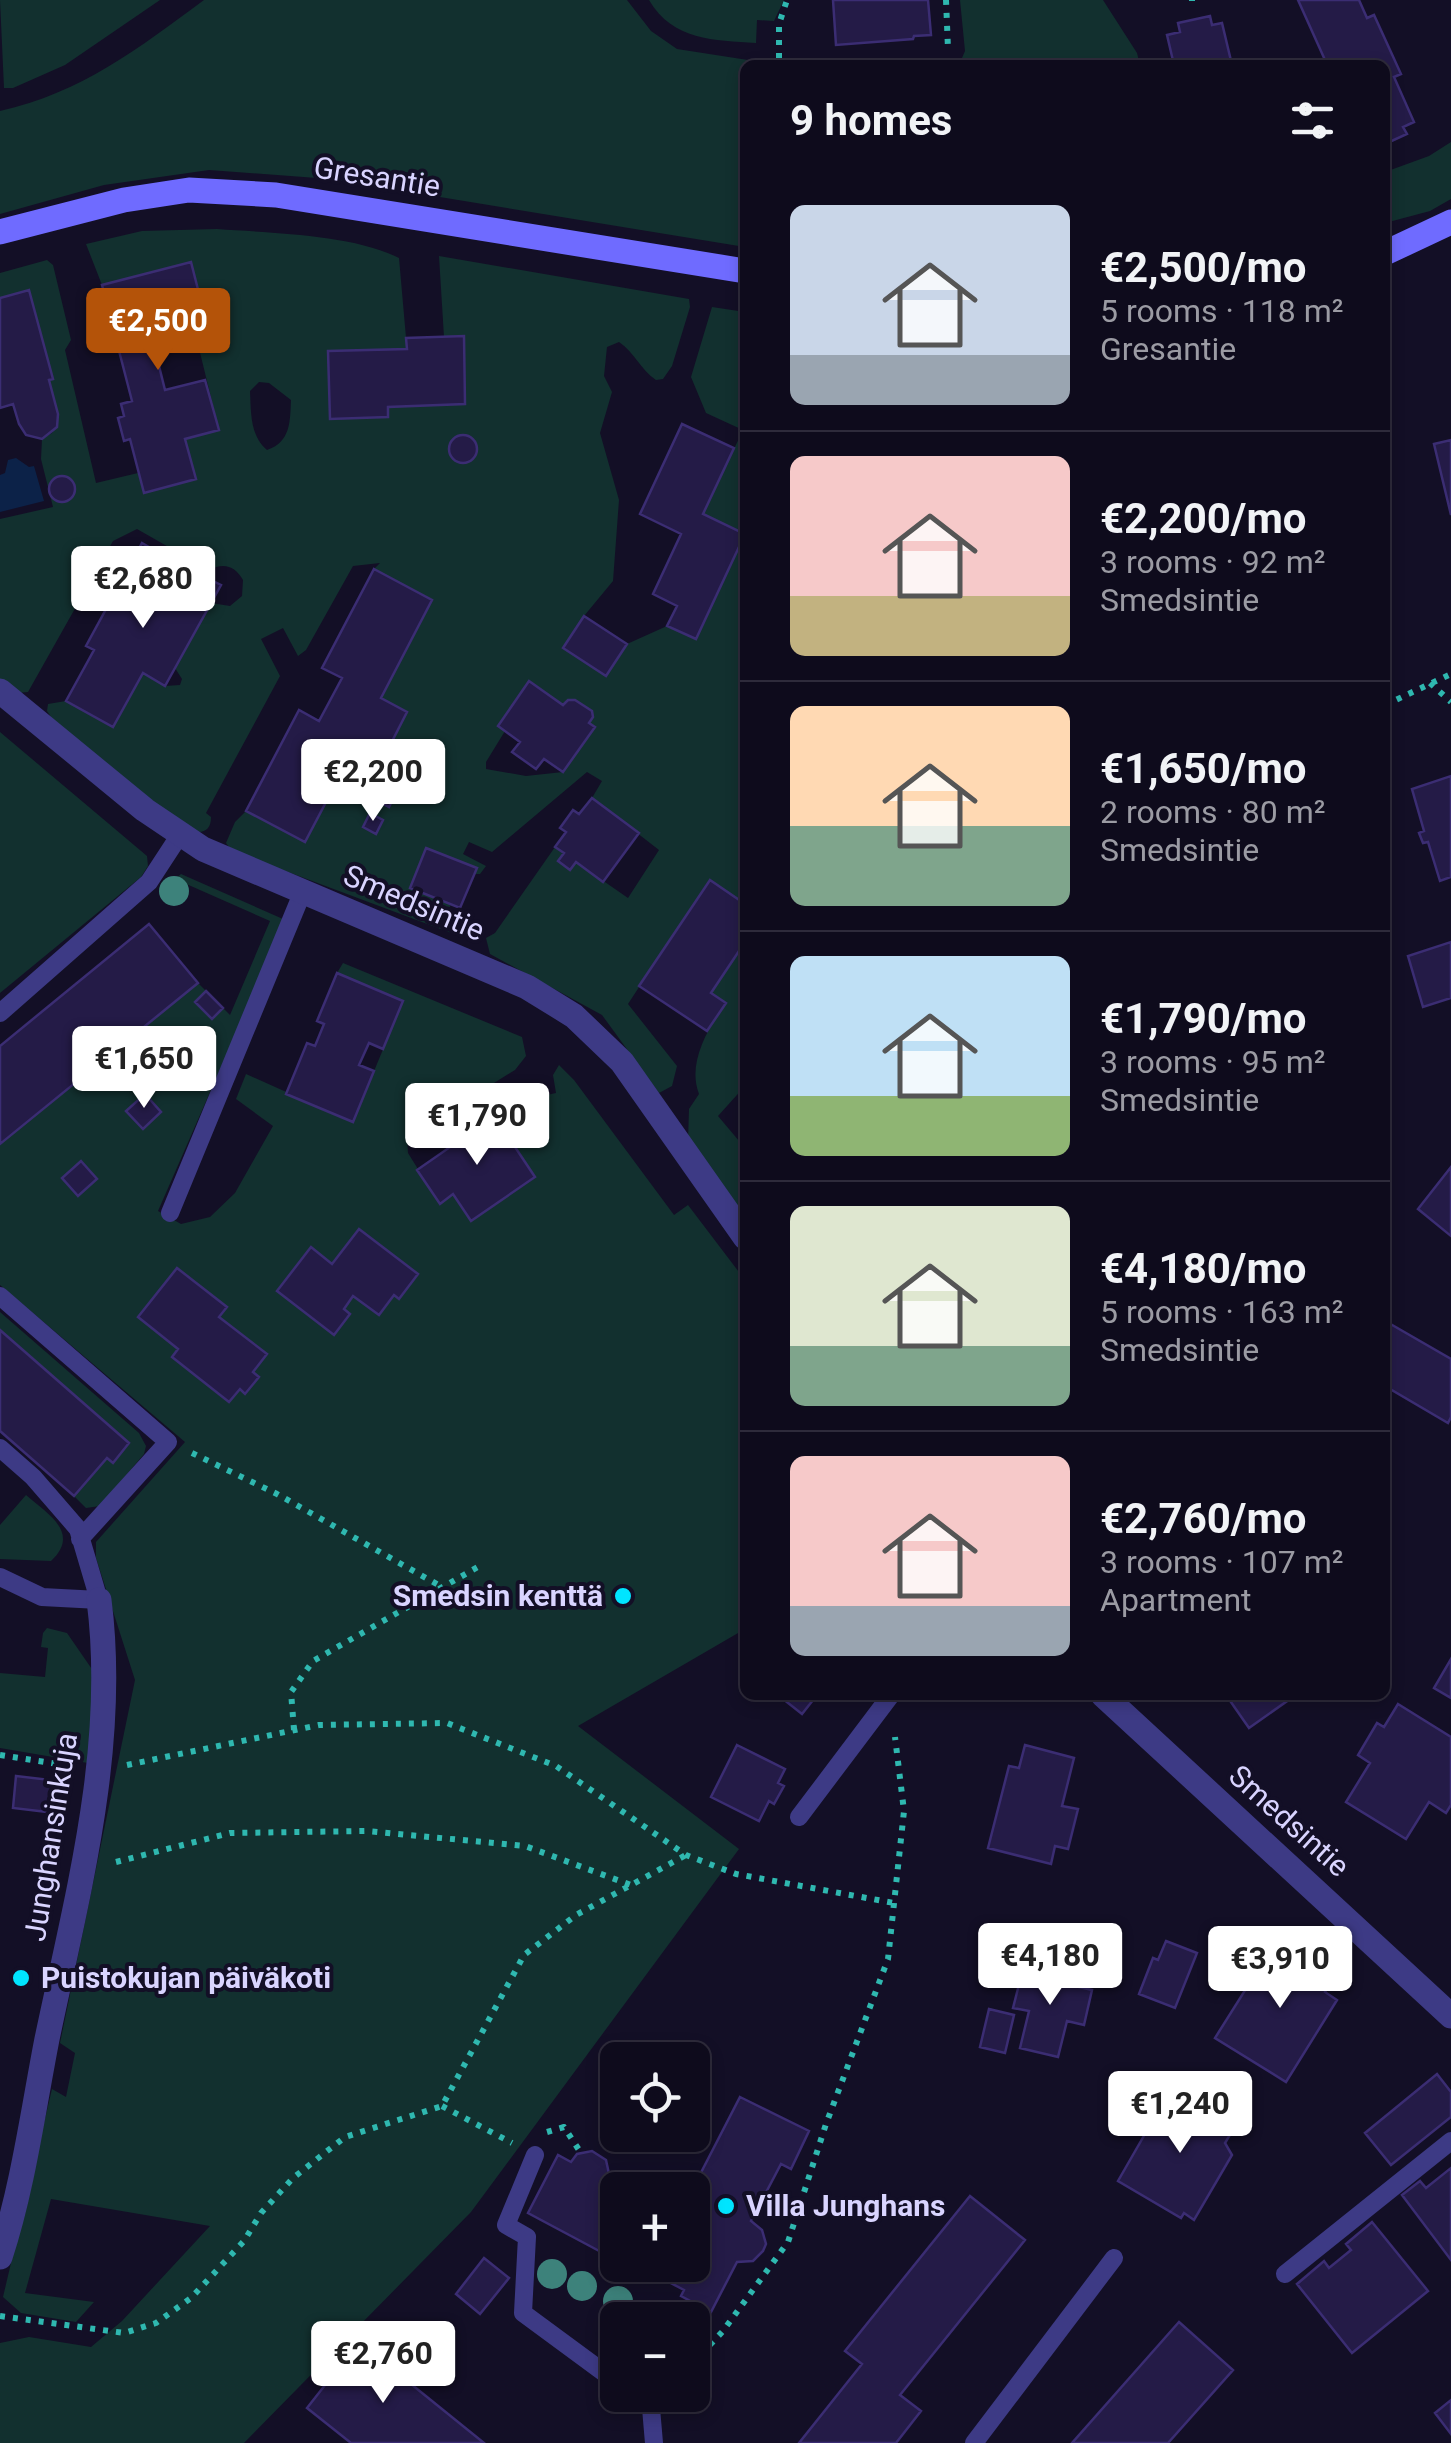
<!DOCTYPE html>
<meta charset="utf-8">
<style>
:root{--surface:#0e0b1c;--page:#1c1929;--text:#f1f3f6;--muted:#9b9ba3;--line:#2e2b3b;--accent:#b45309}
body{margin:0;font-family:Roboto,sans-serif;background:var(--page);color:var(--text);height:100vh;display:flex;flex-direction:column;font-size:38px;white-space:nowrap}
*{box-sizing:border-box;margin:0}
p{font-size:32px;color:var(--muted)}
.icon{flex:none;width:55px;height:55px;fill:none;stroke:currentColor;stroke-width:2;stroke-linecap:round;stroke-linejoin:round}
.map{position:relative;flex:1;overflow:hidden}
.side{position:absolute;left:740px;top:60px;width:650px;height:1640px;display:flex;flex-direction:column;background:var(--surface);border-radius:15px;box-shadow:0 5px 15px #0003,0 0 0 2px var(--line)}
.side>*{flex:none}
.tools{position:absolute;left:600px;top:2042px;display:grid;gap:20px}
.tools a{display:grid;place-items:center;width:110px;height:110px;border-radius:15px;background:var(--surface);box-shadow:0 5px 15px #0003,0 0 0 2px var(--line);font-size:50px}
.price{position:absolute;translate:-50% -85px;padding:0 22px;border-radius:10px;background:#fff;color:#222;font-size:32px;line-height:65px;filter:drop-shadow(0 2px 5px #0008)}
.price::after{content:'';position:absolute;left:50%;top:60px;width:30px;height:22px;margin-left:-15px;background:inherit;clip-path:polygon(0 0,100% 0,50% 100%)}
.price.on{background:var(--accent);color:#fff}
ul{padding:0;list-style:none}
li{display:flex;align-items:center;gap:30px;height:250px;padding:0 50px}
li+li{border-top:2px solid var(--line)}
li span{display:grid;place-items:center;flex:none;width:280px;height:200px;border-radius:15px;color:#555}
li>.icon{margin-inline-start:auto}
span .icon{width:120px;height:120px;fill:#fffc;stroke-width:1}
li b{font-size:42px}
h2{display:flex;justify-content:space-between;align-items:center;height:120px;padding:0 50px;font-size:42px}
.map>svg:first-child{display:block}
.green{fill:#12302f;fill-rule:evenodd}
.water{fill:#0c2248}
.building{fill:#241b47;stroke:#3b2d73;stroke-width:2.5}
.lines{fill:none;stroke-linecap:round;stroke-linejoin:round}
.path{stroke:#2fb8b0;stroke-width:6;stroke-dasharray:5 8;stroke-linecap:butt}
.service{stroke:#3d3a85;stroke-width:18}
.minor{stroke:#3d3a85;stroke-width:25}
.secondary{stroke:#6f6bff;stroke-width:25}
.tree{fill:#3d827b}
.poi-dot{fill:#00e5ff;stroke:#130f26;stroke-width:4}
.labels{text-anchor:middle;stroke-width:8;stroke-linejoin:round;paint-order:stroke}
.street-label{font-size:30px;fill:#d9d4ff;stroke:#130f26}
.poi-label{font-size:30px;font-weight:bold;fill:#d9d4ff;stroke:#130f26;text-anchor:start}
</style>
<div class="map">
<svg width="1451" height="2443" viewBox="0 0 1451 2443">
<rect width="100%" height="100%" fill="#130f26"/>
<path class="green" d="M0,0H160L65,65L13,88H4Z
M204,0H627L651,31L677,49L781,65H745V247L330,179L209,170L104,185L0,214V111C81,93 139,48 204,0Z
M649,0H784L774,21L757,20L756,43C714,40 673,41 649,0Z
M960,0H1103L1137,53L1140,65H959L965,51Z
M1451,142V199L1430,211L1385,223V172L1429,156Z
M217,229C270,233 352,234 399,258L407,349L331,419L387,417L388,407L465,404L464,337H444L439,256L689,299L690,307L672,366L663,379L656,380C640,369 635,353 619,342L607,347L604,376L612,392L600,433L619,500L613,581L584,616L563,648L606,676L627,644L667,626L696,639L745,535L703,514L743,430L706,413L691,377L712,307L745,312V904L709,880L628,1004L677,1066L672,1086L659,1093L602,1015L490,954L486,938L495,933L555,847L564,853L558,861L576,862L628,898L659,850L592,798L602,781L587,772L492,852L469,842L463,854L486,866L480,874H474L476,868L426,848L411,888L451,904L445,917L459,924L461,929L454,934L232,851L226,843L235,822L246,811L355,747L382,760L407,712L381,698L432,601L374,569L380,563L353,566L306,650L298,656L283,628L261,639L280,676L206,813L211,817C211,834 199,834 186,829L55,723L47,711L48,704L66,701L113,727L143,673L165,686L180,685L182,679L175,668L211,603L230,606L242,596L243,580C235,566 224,562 209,570L137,529L113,541L28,692L17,693L0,679V519L53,507L41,459L42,439L52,433L58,420L0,298V273L47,260L53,265L71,340L65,350L96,483L138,473L144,493L196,479L185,439L219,430L192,320L205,316L191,262L102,285L86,244L142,231ZM259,382L269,383L291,400C290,421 291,442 267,450C250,436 251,412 250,391ZM529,681L563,705L568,700C578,700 590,707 593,717L589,723L594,727L563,772L526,776L486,769V762L505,731L498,726Z
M0,732L147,856L148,866L141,877L0,993Z
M181,874L283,919L284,923L158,1211L181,1224L210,1217L235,1193L273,1126L236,1099L246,1074L353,1122L403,1001L337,973L343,963L522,1037L526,1056L515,1070L407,1137L408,1153L439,1203L453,1194L472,1221L535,1178L495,1117L504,1104L556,1093L553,1075L559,1065L574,1080L674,1215L688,1205L745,1280V1629L578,1726L739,1849L471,2212L244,2443H0V2343L29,2337L91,2347L122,2321L210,2226L51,2199L25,2293L94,2302L76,2322L21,2313L3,2297L52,2089L66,2097L75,2053L60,2043L135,1680L96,1558V1542L185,1442L0,1285V1144L198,983L230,1015L270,921L175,879ZM177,1268L226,1306L219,1317L266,1354L253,1372L259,1377L246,1394L240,1389L229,1401L172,1357L178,1349L138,1317Z
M745,942V1086L718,1116L745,1148V1219L688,1141L689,1109L699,1094C687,1063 708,1029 725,1003L711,993Z
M0,1312L139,1433L146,1446L144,1454L100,1506L86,1508L74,1496L107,1458L113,1463L129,1443L0,1330Z
M26,1495C48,1514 81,1533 51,1561L0,1559V1525Z
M47,1628L67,1633L96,1675L88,1763L0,1748V1673L45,1677L48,1648L41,1647L43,1633Z"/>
<path class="water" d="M16,458L29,467L34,466L44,501L0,512V475L5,473L8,460Z"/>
<path class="building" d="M833,0H928L931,35L914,36L913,39L836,45Z
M1298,0H1359L1367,18L1374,15L1401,74L1394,77L1414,122L1403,127L1407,134L1385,144V65H1317L1325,60Z
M1210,16L1212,25L1222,23L1232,65H1174L1167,35L1180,32L1178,23Z
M191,262L205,317L167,327L174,350L156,354L165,390L205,380L219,430L185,439L196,479L144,493L130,439L124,441L118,418L124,416L121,404L132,401L102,285Z
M29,290L53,379L49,380L58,414L57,427L42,439L26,435L19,424L13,404L0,408V298Z
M464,336L465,404L388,407V417L330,419L328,351L407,349L406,338Z
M682,424L734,448L703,514L745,534L696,639L667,626L677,606L653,594L681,534L640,514Z
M449 449a14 14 0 1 1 28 0a14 14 0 1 1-28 0Z
M1451,440V515L1434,444Z
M49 489a13 13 0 1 1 26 0a13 13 0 1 1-26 0Z
M142,543L179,564L184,556L209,570L205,577L221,585L165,686L143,673L113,727L66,701L94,650L86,646Z
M374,569L432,600L381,698L407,712L382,761L355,747L305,842L246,811L299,710L319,721L342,678L322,668Z
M584,616L627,644L606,676L563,648Z
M529,681L563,705L568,700H575L592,711L593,717L589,723L595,727L563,772L544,759L536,769L512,752L520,742L498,726Z
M1451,776V877L1440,881L1428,842L1423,843L1419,833L1424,831L1412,789Z
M383,786L396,793L389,807L376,800Z
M592,798L639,833L603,882L576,862L570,870L558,861L564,853L555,847L566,832L560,828L573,810L579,814Z
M370,813L383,820L376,834L363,827Z
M426,848L477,868L460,908L410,888Z
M710,880L745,904V942L711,993L726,1003L707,1031L639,986Z
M149,924L198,983L0,1144V1046Z
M1451,942V998L1423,1007L1408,956Z
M337,973L403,1001L383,1049L369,1043L359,1065L374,1071L353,1122L286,1094L307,1043L315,1046L324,1024L317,1021Z
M206,991L223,1008L212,1019L195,1002Z
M145,1094L161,1112L143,1129L126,1111Z
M495,1117L535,1177L471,1221L453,1194L440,1204L417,1170L453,1145L445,1134L468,1118L476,1130Z
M81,1161L97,1179L78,1196L62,1178Z
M1451,1167V1236L1418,1209Z
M359,1229L418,1274L399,1299L394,1295L379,1315L353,1296L344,1309L350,1314L334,1335L277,1291L311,1247L332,1264Z
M177,1268L227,1307L219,1317L267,1354L253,1372L259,1377L245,1394L240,1389L229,1402L172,1357L178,1349L138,1317Z
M1387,1322L1451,1359V1417L1448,1423L1385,1386Z
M0,1330L129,1443L113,1463L107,1458L74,1496L0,1431Z
M1451,1659V1698L1434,1688Z
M778,1695H817L802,1714Z
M1226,1695H1288L1290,1699L1249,1728Z
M1398,1704L1451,1737V1805L1446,1813L1429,1802L1406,1839L1346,1802L1370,1763L1358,1755L1377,1723L1384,1727Z
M737,1745L785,1769L778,1783L784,1786L774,1804L769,1801L759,1821L711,1797Z
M1025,1745L1074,1758L1062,1806L1078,1809L1068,1849L1055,1846L1051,1864L988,1848L1009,1766L1019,1768Z
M16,1776L59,1781L56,1813L13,1808Z
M1283,1940L1337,1973L1325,1992L1337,2000L1286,2082L1215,2038L1266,1957L1271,1959Z
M1166,1941L1197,1953L1175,2008L1139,1994L1153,1958L1158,1960Z
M1041,1965L1079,1974L1075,1986L1092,1990L1084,2025L1067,2021L1058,2057L1020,2048L1029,2011L1013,2008L1022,1973L1038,1977Z
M989,2009L1014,2015L1005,2053L980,2047Z
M1437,2074L1451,2092V2117L1391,2165L1365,2133Z
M1172,2087L1236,2125L1225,2143L1232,2155L1194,2220L1184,2213L1181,2218L1118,2181Z
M740,2097L809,2131L791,2169L781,2164L751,2221L762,2230L766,2244L763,2251L753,2261L737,2262L711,2312L681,2296L684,2290L667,2281L671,2275L652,2265H692V2190Z
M592,2151L606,2160L609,2174L607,2181L624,2190H618V2261L528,2213L558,2155L571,2162L577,2154Z
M1451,2168V2260L1402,2195L1420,2181L1426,2188Z
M970,2196L1025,2240L900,2395L921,2411L896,2443H799L862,2364L845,2351Z
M1372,2222L1428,2291L1352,2353L1297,2284L1324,2261L1329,2268L1351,2250L1346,2244Z
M484,2258L509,2278L480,2314L456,2294Z
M1179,2322L1233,2370L1168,2443H1072Z
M359,2342L484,2443H351L307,2408Z
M1451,2400V2434L1435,2413Z"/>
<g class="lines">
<path class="path" d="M946,0L948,49
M1192,0V1
M779,58V24L787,0
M1430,683L1451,702
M1385,705L1451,674
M192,1453L277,1494L442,1587
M294,1730L291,1692L313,1661L483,1564
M0,1755L70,1766
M127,1765L319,1725L447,1723L556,1766L686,1855L736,1874L894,1903
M116,1862L230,1833L367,1831L525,1846L631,1885
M442,2106L512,2143
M547,2132L564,2127L581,2153
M0,2316L124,2333L156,2323L191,2298L244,2241L261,2213L293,2178L345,2137L442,2106L524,1955L576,1915L686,1855
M692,2364L723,2331L788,2242L826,2124L888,1959L904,1811L895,1737"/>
<path class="service" d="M0,1013L149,882L181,833
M170,1213L303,891
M0,1296L168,1442L80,1539
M0,1448L33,1477L78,1529L99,1600L42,1597L0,1577
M799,1817L891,1695
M535,2155L506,2225L527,2237L523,2313L618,2383
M1285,2274L1451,2141
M634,2395L651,2408L654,2443
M974,2443L1114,2258"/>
<path class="minor" d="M0,691L145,810L203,849L527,987L574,1016L622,1062L745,1237
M1103,1695L1451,2016
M0,2257C23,2187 33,2111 47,2039C77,1896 118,1747 99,1600"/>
<path class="secondary" d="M0,232L124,200L189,190L276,195L745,271
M1385,253L1451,222"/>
</g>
<g class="tree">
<circle cx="174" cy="891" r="15"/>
<circle cx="552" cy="2274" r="15"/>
<circle cx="582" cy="2286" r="15"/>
<circle cx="618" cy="2301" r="15"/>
</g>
<g class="poi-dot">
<circle cx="623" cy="1596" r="10"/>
<circle cx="21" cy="1978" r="10"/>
<circle cx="726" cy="2206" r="10"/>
</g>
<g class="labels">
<g class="street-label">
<text transform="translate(377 177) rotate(9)" y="10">Gresantie</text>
<text transform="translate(414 903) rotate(23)" y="10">Smedsintie</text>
<text transform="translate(1289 1821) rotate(42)" y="10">Smedsintie</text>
<text transform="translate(51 1837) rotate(-81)" y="10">Junghansinkuja</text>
</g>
<g class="poi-label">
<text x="603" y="1606" text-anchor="end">Smedsin kenttä</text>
<text x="41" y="1988">Puistokujan päiväkoti</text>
<text x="746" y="2216">Villa Junghans</text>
</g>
</g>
</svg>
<div class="tools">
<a><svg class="icon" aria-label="locate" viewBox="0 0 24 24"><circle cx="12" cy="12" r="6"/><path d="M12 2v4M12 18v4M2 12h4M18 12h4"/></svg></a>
<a>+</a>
<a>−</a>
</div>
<b class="price on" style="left:158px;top:373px">€2,500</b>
<b class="price" style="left:143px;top:631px">€2,680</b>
<b class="price" style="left:373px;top:824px">€2,200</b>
<b class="price" style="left:144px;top:1111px">€1,650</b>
<b class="price" style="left:477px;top:1168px">€1,790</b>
<b class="price" style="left:1050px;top:2008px">€4,180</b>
<b class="price" style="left:1280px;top:2011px">€3,910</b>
<b class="price" style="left:1180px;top:2156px">€1,240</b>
<b class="price" style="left:383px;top:2406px">€2,760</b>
<section class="side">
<h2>9 homes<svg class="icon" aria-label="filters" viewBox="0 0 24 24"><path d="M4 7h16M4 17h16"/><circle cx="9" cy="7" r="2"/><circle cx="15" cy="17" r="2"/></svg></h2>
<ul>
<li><span style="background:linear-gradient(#c9d6e8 75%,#9aa5b1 0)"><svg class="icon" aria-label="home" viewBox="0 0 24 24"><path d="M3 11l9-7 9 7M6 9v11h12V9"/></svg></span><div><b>€2,500/mo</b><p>5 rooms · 118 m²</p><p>Gresantie</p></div></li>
<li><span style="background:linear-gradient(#f6c9c9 70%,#c2b280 0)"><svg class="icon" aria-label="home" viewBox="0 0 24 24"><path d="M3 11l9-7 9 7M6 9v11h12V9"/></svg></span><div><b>€2,200/mo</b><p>3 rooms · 92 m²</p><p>Smedsintie</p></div></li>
<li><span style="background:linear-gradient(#ffd9b3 60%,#7fa58c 0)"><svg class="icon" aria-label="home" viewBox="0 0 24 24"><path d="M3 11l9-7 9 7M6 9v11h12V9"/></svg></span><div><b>€1,650/mo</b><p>2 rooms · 80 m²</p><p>Smedsintie</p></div></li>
<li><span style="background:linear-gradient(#bfe0f5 70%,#8fb573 0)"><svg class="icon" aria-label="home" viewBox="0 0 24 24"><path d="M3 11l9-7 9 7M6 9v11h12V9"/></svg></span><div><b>€1,790/mo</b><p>3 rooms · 95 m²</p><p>Smedsintie</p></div></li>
<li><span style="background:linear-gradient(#dfe7d0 70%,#7fa58c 0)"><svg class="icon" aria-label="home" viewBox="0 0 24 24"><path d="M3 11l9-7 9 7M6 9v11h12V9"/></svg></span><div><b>€4,180/mo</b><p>5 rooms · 163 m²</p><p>Smedsintie</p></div></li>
<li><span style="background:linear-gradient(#f6c9c9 75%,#9aa5b1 0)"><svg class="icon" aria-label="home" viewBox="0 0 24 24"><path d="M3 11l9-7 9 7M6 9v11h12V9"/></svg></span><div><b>€2,760/mo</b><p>3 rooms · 107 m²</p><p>Apartment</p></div></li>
</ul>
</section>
</div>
